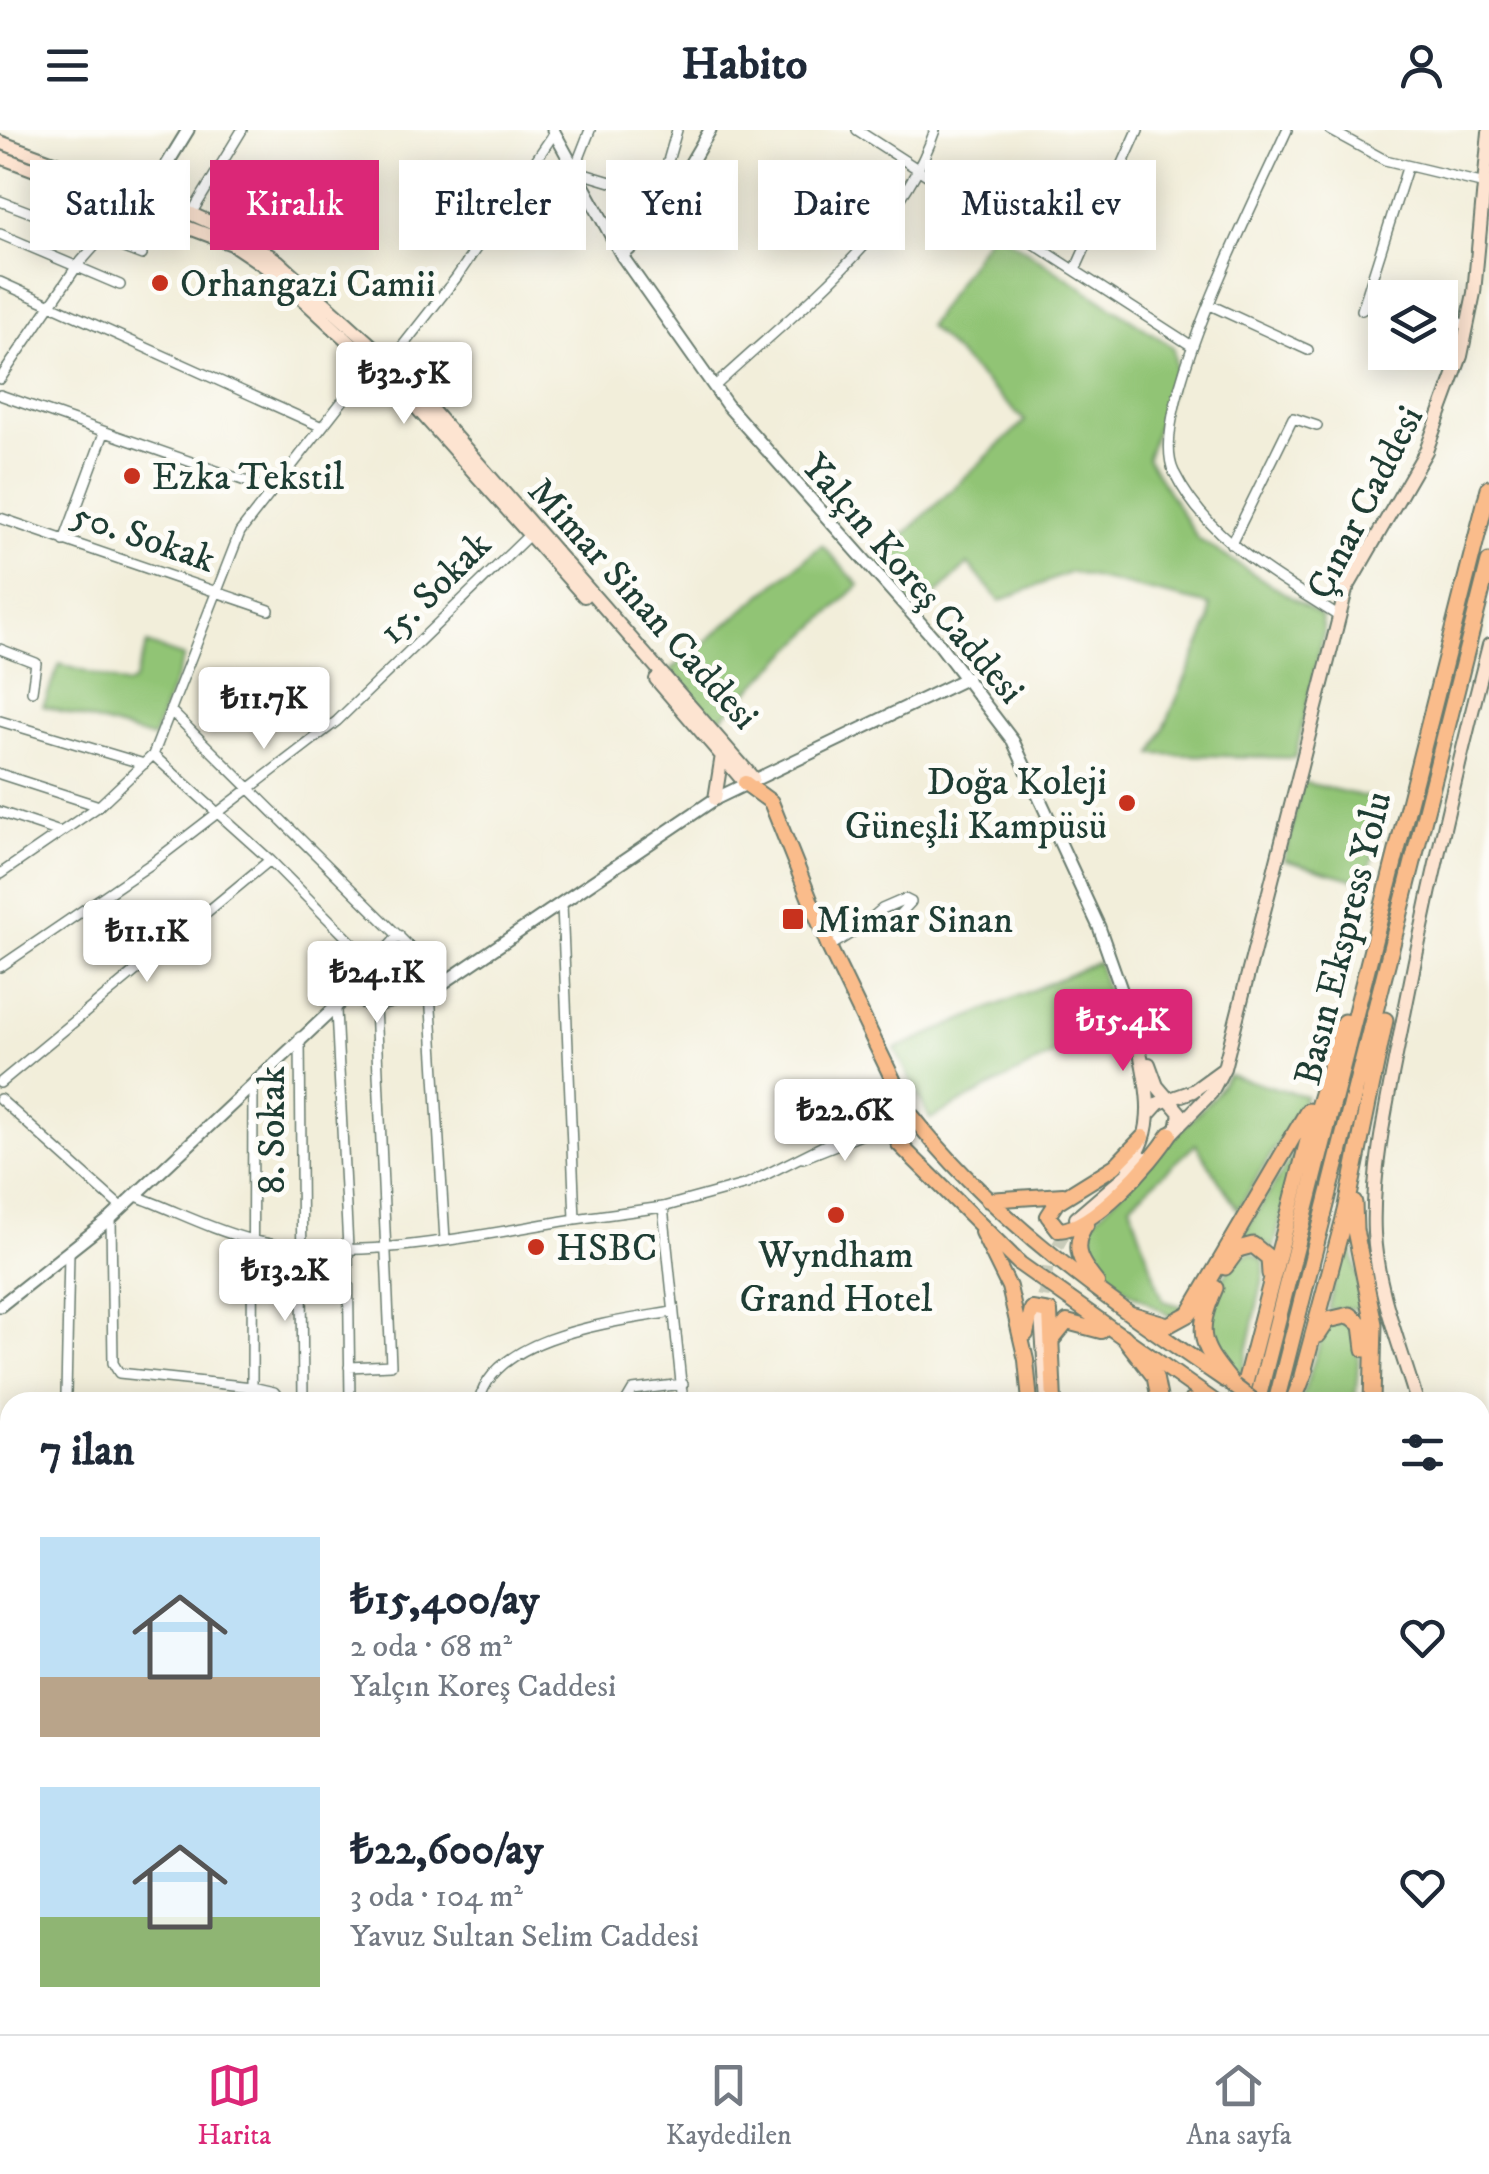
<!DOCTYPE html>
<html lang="tr">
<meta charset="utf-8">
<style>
:root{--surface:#fff;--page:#f2f2f3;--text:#1f2937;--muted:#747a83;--line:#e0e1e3;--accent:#db2777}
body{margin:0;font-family:"IM FELL DW Pica",serif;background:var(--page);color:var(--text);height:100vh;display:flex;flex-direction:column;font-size:38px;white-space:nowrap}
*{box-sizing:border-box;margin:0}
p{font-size:32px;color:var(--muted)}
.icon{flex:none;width:55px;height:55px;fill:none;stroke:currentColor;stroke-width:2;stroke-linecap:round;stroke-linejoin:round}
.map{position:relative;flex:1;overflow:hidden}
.sheet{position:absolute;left:0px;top:1262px;width:1490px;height:642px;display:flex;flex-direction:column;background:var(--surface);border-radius:30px 30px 0 0;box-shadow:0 5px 25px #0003}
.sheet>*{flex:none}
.guide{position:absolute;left:30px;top:30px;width:1430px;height:90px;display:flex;gap:20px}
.controls{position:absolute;left:1368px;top:150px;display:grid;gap:20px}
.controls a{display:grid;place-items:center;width:90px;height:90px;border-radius:0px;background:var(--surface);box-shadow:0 5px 25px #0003;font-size:50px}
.price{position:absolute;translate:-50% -85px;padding:0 22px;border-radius:10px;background:#fff;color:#222;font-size:32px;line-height:65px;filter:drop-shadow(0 2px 5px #0008)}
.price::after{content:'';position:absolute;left:50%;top:60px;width:30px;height:22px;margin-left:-15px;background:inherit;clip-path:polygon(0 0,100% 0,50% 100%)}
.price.selected{background:var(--accent);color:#fff}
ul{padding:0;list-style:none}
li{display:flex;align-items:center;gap:30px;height:250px;padding:0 40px}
li span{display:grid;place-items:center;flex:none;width:280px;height:200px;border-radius:0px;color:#555}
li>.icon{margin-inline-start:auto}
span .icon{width:120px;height:120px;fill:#fffc;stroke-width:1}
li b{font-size:42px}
h2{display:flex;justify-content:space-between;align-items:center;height:120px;padding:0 40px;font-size:42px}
.pill{padding:0 35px;border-radius:0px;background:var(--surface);box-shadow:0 5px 25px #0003;font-size:35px;line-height:90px}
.pill.selected{background:var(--accent);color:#fff}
header{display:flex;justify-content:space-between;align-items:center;height:130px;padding:0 40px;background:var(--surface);font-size:45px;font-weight:700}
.menu{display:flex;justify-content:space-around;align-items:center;height:140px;border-top:2px solid var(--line);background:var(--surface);font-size:28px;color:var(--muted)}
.menu a{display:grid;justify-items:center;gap:5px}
.menu .selected{color:var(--accent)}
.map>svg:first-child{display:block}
.green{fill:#91c474;stroke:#588054;stroke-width:2.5}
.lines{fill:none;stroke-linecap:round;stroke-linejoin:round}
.secondary-tunnel{stroke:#c8cbb9;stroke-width:12;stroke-dasharray:12 6;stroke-linecap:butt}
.minor-casing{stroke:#697b6e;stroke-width:12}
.tertiary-casing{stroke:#697b6e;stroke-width:15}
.secondary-casing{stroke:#697b6e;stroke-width:16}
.primary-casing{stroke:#697b6e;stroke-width:18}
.motorway-casing{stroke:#697b6e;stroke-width:19}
.minor{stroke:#fff;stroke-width:9}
.tertiary{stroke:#fff;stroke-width:11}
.secondary{stroke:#fde4d1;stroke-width:12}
.primary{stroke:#fabc8b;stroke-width:14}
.motorway{stroke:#fabc8b;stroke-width:15}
.primary-bridge-casing{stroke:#697b6e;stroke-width:18;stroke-linecap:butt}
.primary-bridge{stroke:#fabc8b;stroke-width:14}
.poi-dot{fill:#c8321e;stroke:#fdfcf7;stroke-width:4}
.labels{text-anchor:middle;stroke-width:10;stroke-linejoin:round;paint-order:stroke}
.poi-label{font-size:38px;fill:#1f3d34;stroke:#fdfcf7;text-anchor:start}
.street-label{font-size:38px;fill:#1f3d34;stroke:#fdfcf7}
</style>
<header><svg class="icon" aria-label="menu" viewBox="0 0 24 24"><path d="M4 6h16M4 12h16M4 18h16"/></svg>Habito<svg class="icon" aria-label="person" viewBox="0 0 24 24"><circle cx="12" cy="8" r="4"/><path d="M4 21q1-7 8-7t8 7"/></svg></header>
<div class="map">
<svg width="1489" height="1904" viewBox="0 0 1489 1904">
<rect width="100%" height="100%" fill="#fdfcf7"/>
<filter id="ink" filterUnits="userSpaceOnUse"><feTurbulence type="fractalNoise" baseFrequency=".01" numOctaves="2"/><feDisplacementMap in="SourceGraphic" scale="20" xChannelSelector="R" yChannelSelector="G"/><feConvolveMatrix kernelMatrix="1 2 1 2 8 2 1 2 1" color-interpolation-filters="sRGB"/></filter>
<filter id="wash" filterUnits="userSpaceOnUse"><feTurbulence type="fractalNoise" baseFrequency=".0048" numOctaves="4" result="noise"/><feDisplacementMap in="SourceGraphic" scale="40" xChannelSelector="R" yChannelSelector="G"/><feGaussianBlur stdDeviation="2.25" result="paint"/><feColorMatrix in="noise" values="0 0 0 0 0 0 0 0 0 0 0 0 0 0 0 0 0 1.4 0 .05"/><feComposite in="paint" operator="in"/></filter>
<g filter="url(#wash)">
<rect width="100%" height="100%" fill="#f2eeda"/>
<path class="green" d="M993,99L1173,217L1176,242L1147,328L1198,409L1321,486L1324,502L1295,628L1153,624L1210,491V475L1071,442L1000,471L968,434L918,482L877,430L1025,291L928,196Z
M822,415L859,455L721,588L759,636L754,638L671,540Z
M147,514L184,527L153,608L43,576L60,534L127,555L134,551Z
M1302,652L1387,672L1366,753L1284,730Z
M1098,832L1114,892L930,989L895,919Z
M1228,945L1306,966L1238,1080L1196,1014L1130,1074L1163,1171L1185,1177L1172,1187L1093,1140L1085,1126L1090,1094L1214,966Z
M1298,1017L1274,1119L1255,1108L1240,1109Z
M1347,1098L1369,1193L1354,1178L1328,1180Z
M1252,1123L1264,1131V1145L1242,1245C1232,1237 1218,1229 1213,1217C1202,1191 1222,1128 1252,1123Z
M1345,1191C1366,1206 1356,1249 1355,1272H1300L1324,1201L1329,1194Z
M1301,1895H1471L1462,1904H1320Z"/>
</g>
<g filter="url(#ink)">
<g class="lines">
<path class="secondary-tunnel" d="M1041,1185L1048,1134L1069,1095"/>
<g class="minor-casing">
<path id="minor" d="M590,0L574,41L651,64L660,59L677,0
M857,0L1192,216
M1287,0C1259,63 1145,284 1174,342C1208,411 1277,446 1338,486
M1330,0L1385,30L1485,54
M0,71L142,125
M191,84L242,0
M0,104L120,155
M1076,138L1138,0
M0,152L322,297
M1366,167L1385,172
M1210,175L1308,220
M1362,180L1407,38
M1440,187L1467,195
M0,249L77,136L131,75
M714,257C795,181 898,108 935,0
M0,265L271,360
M0,388L269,480
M64,411L104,303
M1231,414L1293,288L1317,296
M0,519L36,533L32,561
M170,580L445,852
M0,591L144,634
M153,625L270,730L362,823
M0,644L99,676
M0,682L60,702
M0,744L99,676L153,625L240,402L355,255L375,233L390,232L456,148L555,2
M829,817L861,797L900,784L911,772L905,769L882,779L861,797
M373,834L399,805
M0,837L151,734L337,591L527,407
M430,862L445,1110
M336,880L348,1118L350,1272
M300,907L303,1272
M0,953L270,730
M0,969L122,1078
M803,1028L881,997
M136,1066C174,1080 212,1100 252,1110C349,1135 477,1105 575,1089L562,774
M663,1077L683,1272
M111,1088L113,1233L119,1243L252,1257L253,953
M575,1089L663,1077L747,1054L863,996L889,994
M349,1237L391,1235L375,876
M252,1257L274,1262L282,1272
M66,1265L69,1123
M479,1272C494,1205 614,1192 672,1182
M626,1272L633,1260L683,1254
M0,1528L10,1488
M0,1621L10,1623
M0,1822L10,1824
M0,1866L10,1868
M128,1895L162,1904
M297,1895L331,1904
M469,1895L503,1904
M847,1895L880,1904
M458,1904L461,1895"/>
</g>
<g class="tertiary-casing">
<path id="tertiary" d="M553,0L622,126L727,275L939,514L1013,611L1099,797L1135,899
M139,71L147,67L188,0
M622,126L654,96L710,0
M362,823L382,847
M359 861a15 15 0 1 1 30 0a15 15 0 1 1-30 0Z
M381,874L430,862L715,669L967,548
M0,1176L111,1088L360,854
M0,1778L10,1703
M309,1904L314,1895"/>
</g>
<g class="secondary-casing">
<path id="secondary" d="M0,12L185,81L238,105L278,131L390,232L753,648
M0,27L232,114L272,141L398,257L584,466
M656,549L745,653
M715,669L722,625
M1149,934L1157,956L1180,983L1178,994
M1150,983L1159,973L1193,961L1222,940
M1164,1011L1211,963L1224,938L1346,460L1426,321L1461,226L1474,163L1489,2
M1129,1035C1162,997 1144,943 1135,899
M1076,1088L1146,1028
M1041,1185L1047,1272
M1417,1272C1401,1217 1377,1162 1374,1103C1371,1040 1389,963 1401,900C1426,771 1456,642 1489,515
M1480,1334L1489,1345
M1480,1382L1489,1376
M0,1474L10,1476
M0,1484L10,1486
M603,1904L605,1895
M990,1904L992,1895
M1092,1904L1095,1895
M1479,1904L1489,1878"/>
</g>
<g class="primary-casing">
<path id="primary" d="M745,653L771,672L829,817L897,958L900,966L894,986
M1143,1007L1115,1036L1057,1072L1048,1086L1059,1100C1093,1099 1152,1032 1170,1004
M988,1070L1063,1065
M1087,1093C1070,1117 1080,1132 1097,1153
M982,1102L1009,1157L1026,1230L1030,1272
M1026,1204L1032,1179L1050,1182L1054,1272
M1053,1209L1067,1192L1101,1201
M1215,1272L1020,1134L899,1014L889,994L894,986L913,987C998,1095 1113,1173 1225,1250
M1480,1481L1489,1491
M1480,1512L1489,1521
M1480,1580L1489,1577"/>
</g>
<g class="motorway-casing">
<path id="motorway" d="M1354,1073L1355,1100L1374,1194L1372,1272
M1225,1137L1238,1119L1253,1115L1269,1128L1270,1144
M1215,1158C1193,1207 1203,1218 1234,1256
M1134,1185L1168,1195L1190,1183L1308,981
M1318,1205L1328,1190L1350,1185L1362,1195L1365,1219
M1124,1207L1155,1247L1160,1272
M1302,1246L1346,1081L1385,890
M1191,1272H1203
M1240,1272L1310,1003L1344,892
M1257,1272L1489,358
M1276,1272L1489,432
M1293,1272L1305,1241
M1044,1904L1047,1895
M1064,1904L1068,1895"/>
</g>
<use href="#minor" class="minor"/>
<use href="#tertiary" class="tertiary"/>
<use href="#secondary" class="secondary"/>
<use href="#primary" class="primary"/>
<use href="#motorway" class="motorway"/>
<g class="primary-bridge-casing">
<path id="primary-bridge" d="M1234,1256L1255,1272"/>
</g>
<use href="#primary-bridge" class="primary-bridge"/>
</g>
</g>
<g class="poi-dot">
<circle cx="160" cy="153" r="10"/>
<circle cx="132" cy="346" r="10"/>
<circle cx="1127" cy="673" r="10"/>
<rect x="781" y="777" width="24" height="24" rx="5"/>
<circle cx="836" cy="1085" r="10"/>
<circle cx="536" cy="1117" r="10"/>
</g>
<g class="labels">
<g class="poi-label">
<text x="180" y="166">Orhangazi Camii</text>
<text x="152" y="359">Ezka Tekstil</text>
<text x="1107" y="664" text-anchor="end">Doğa Koleji<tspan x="1107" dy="44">Güneşli Kampüsü</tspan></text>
<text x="816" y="802">Mimar Sinan</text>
<text x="556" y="1130">HSBC</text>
<text x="836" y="1137" text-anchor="middle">Wyndham<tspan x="836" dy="44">Grand Hotel</tspan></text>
</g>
<g class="street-label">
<text transform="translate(1364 372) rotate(-63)" y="13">Çınar Caddesi</text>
<text transform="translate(144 406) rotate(19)" y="13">50. Sokak</text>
<text transform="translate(914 448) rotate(49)" y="13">Yalçın Koreş Caddesi</text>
<text transform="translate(434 457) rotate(-45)" y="13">15. Sokak</text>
<text transform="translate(644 473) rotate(48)" y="13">Mimar Sinan Caddesi</text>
<text transform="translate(1342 808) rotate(-76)" y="13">Basın Ekspress Yolu</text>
<text transform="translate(271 1000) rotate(-90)" y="13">8. Sokak</text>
</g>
</g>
</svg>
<div class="controls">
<a><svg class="icon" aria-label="layers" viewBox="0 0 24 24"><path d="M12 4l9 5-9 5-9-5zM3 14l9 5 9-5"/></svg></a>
</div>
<b class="price" style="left:404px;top:297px">₺32.5K</b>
<b class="price" style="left:264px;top:622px">₺11.7K</b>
<b class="price" style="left:147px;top:855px">₺11.1K</b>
<b class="price" style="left:377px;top:896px">₺24.1K</b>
<b class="price selected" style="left:1123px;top:944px">₺15.4K</b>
<b class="price" style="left:845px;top:1034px">₺22.6K</b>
<b class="price" style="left:285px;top:1194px">₺13.2K</b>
<div class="guide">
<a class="pill">Satılık</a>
<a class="pill selected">Kiralık</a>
<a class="pill">Filtreler</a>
<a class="pill">Yeni</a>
<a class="pill">Daire</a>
<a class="pill">Müstakil ev</a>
</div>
<section class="sheet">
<h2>7 ilan<svg class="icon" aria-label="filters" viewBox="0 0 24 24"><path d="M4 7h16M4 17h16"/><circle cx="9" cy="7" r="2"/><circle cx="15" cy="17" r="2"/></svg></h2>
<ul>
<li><span style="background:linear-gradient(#bfe0f5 70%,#b9a48a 0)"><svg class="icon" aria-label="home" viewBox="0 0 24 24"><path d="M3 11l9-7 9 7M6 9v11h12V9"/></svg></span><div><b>₺15,400/ay</b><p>2 oda · 68 m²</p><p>Yalçın Koreş Caddesi</p></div><svg class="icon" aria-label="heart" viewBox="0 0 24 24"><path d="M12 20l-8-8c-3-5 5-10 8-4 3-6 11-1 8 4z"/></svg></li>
<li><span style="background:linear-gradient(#bfe0f5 65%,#8fb573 0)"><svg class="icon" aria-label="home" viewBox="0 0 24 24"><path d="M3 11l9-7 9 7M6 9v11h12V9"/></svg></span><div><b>₺22,600/ay</b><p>3 oda · 104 m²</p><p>Yavuz Sultan Selim Caddesi</p></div><svg class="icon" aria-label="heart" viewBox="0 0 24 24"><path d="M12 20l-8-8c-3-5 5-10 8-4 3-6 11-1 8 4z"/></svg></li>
</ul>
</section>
</div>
<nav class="menu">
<a class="selected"><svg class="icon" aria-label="map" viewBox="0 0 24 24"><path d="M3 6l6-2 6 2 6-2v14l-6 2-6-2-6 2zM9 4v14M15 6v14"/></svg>Harita</a>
<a><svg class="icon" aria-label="saved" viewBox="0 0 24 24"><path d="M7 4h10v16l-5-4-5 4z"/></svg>Kaydedilen</a>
<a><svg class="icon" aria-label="home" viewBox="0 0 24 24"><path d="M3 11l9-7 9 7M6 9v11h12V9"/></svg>Ana sayfa</a>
</nav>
